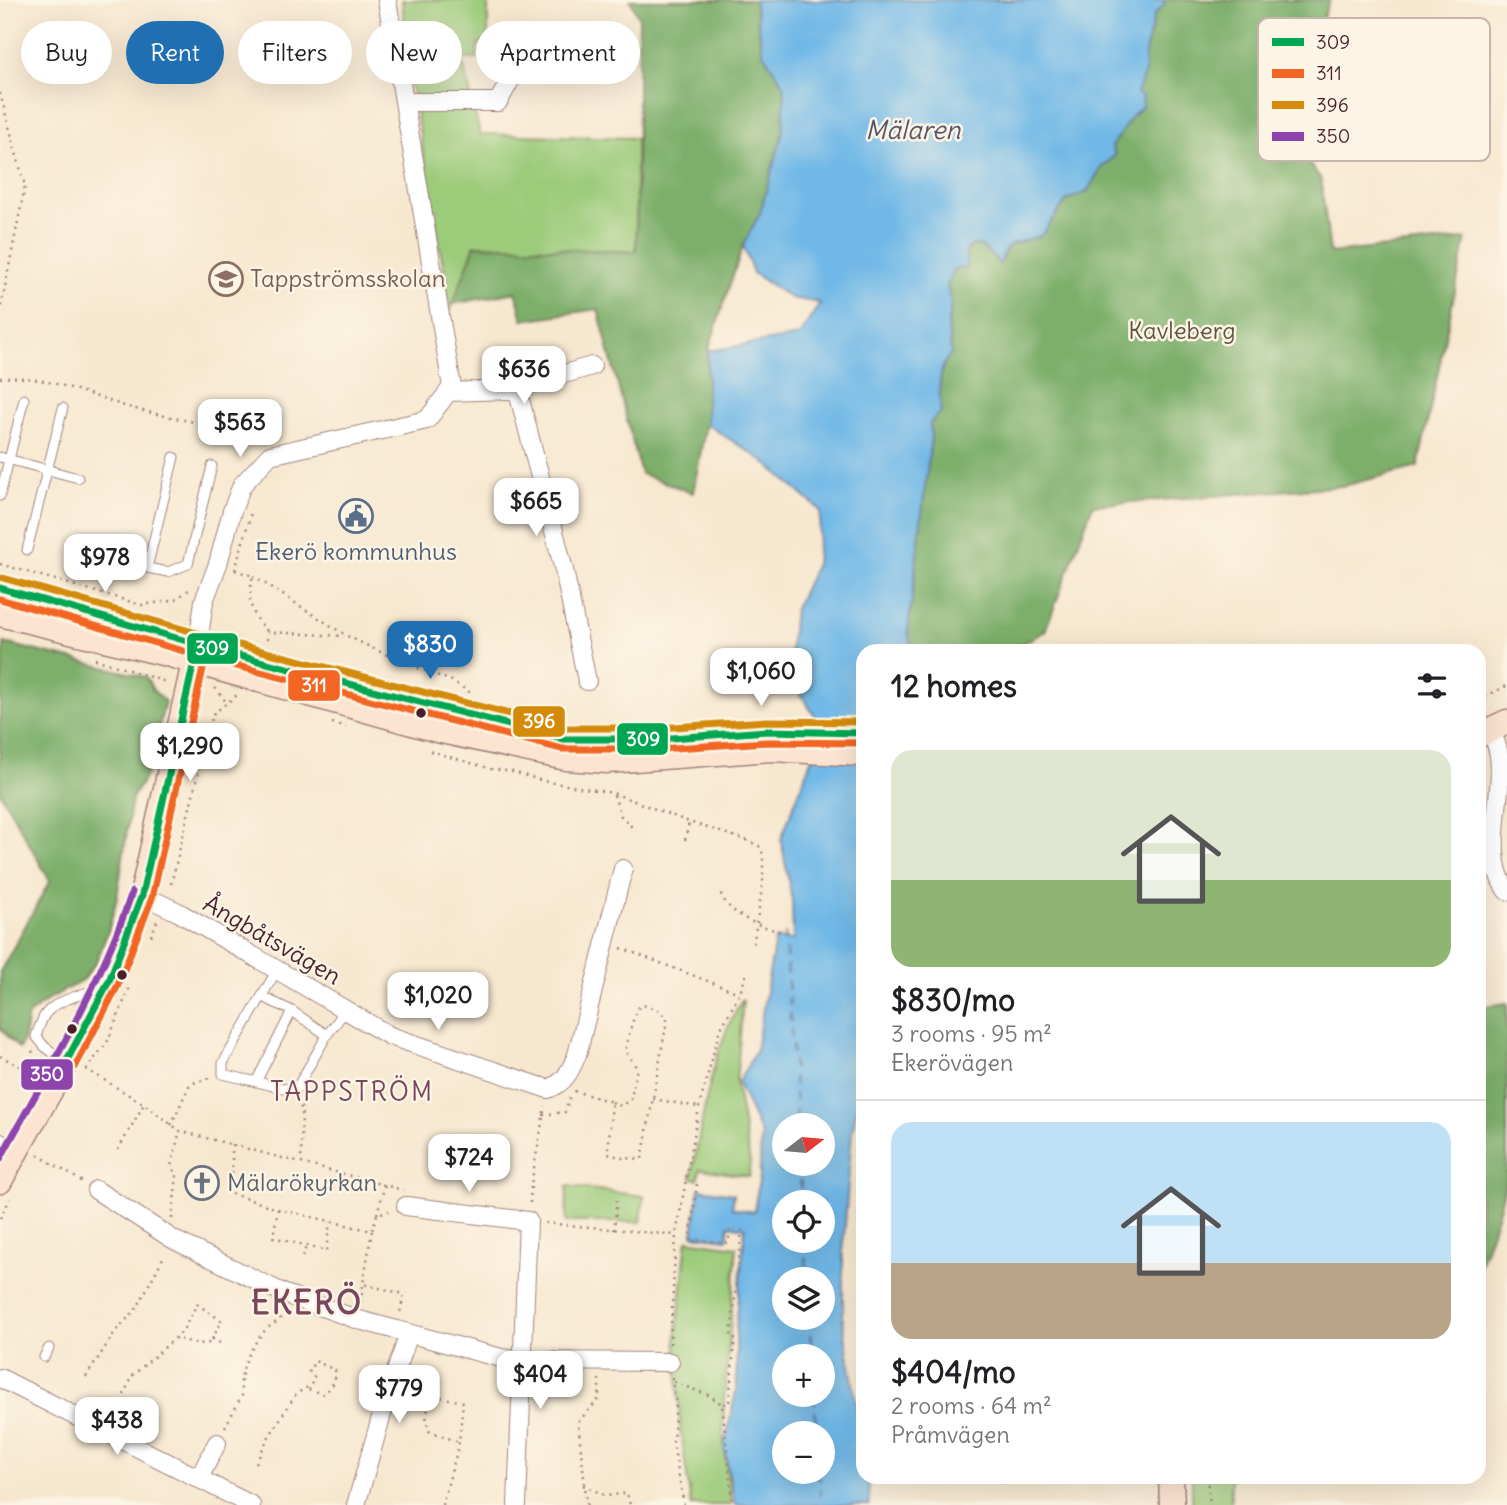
<!DOCTYPE html>
<meta charset="utf-8">
<style>
:root{--surface:#fff;--page:#f2f2f2;--text:#202124;--muted:#757577;--line:#e0e0e0;--accent:#1f6fb2}
body{margin:0;font-family:Delius,sans-serif;background:var(--page);color:var(--text);height:100vh;display:flex;flex-direction:column;font-size:26px;white-space:nowrap}
*{box-sizing:border-box;margin:0}
p{font-size:23px;color:var(--muted)}
.icon{flex:none;width:38px;height:38px;fill:none;stroke:currentColor;stroke-width:2;stroke-linecap:round;stroke-linejoin:round}
.map{position:relative;flex:1;overflow:hidden}
.panel{position:absolute;left:856px;top:644px;width:630px;height:840px;display:flex;flex-direction:column;background:var(--surface);border-radius:21px;box-shadow:0 7px 28px #0002}
.panel>*{flex:none}
.guide{position:absolute;left:21px;top:21px;width:665px;height:63px;display:flex;gap:14px}
.needle{width:46px;rotate:74deg}
.controls{position:absolute;left:772px;top:1113px;display:grid;gap:14px}
.controls a{display:grid;place-items:center;width:63px;height:63px;border-radius:50%;background:var(--surface);box-shadow:0 7px 28px #0002;font-size:35px}
.price{position:absolute;translate:-50% -60px;padding:0 16px;border-radius:14px;background:#fff;color:#222;font-size:23px;line-height:46px;filter:drop-shadow(0 2px 4px #0008)}
.price::after{content:'';position:absolute;left:50%;top:42px;width:21px;height:16px;margin-left:-10px;background:inherit;clip-path:polygon(0 0,100% 0,50% 100%)}
.price.active{background:var(--accent);color:#fff}
ul{padding:0;list-style:none}
li{display:grid;align-content:center;gap:14px;height:371px;padding:0 35px}
li+li{border-top:2px solid var(--line)}
li span{display:grid;place-items:center;height:217px;border-radius:21px;color:#555}
li>.icon{margin-inline-start:auto}
span .icon{width:126px;height:126px;fill:#fffc;stroke-width:1}
li b{font-size:30px}
h2{display:flex;justify-content:space-between;align-items:center;height:84px;padding:0 35px;font-size:30px}
.tag{padding:0 24px;border-radius:32px;background:var(--surface);box-shadow:0 7px 28px #0002;font-size:24px;line-height:63px}
.tag.active{background:var(--accent);color:#fff}
.map>svg:first-child{display:block}
.green{fill:#9ccb7a;stroke:#737552;stroke-width:2}
.forest{fill:#7daf6a;stroke:#64674a;stroke-width:2}
.water{fill:#6fb8e7;stroke:#5c6c89;stroke-width:2;fill-rule:evenodd}
.lines{fill:none;stroke-linecap:round;stroke-linejoin:round}
.ferry{stroke:#57556d;stroke-width:2;stroke-dasharray:9 7;stroke-linecap:butt}
.lane-casing{stroke:#a0837d;stroke-width:11}
.street-casing{stroke:#a0837d;stroke-width:20}
.secondary-casing{stroke:#a0837d;stroke-width:27}
.path{stroke:#a0837d;stroke-width:2.5;stroke-dasharray:2 5;stroke-linecap:butt}
.lane{stroke:#fff;stroke-width:9}
.street{stroke:#fff;stroke-width:18}
.secondary{stroke:#fde4d1;stroke-width:24}
.bus-1-casing{stroke:#fcf5e5;stroke-width:12}
.bus-2-casing{stroke:#fcf5e5;stroke-width:12}
.bus-3-casing{stroke:#fcf5e5;stroke-width:12}
.bus-4-casing{stroke:#fcf5e5;stroke-width:12}
.bus-1{stroke:#00a651;stroke-width:7}
.bus-2{stroke:#f26522;stroke-width:7}
.bus-3{stroke:#d48b09;stroke-width:7}
.bus-4{stroke:#8e44ad;stroke-width:7}
.bus-dot{fill:#4a1f2b;stroke:#fcf5e5;stroke-width:2.5}
.labels{text-anchor:middle;stroke-width:5;stroke-linejoin:round;paint-order:stroke}
.education-label{font-size:24px;fill:#785e54;stroke:#fcf5e5;text-anchor:start}
.park-label{font-size:24px;fill:#635343;stroke:#fcf5e5}
.service-label{font-size:24px;fill:#4e5e75;stroke:#fcf5e5}
.street-label{font-size:24px;fill:#4a1f2b;stroke:#fcf5e5}
.worship-label{font-size:24px;fill:#5b616d;stroke:#fcf5e5;text-anchor:start}
.water-label{font-size:26px;font-style:italic;fill:#57556d;stroke:#fcf5e5}
.neighbourhood-label{font-size:26px;letter-spacing:2px;fill:#79465c;stroke:#fcf5e5}
.district-label{font-size:32px;font-weight:bold;letter-spacing:2px;fill:#79465c;stroke:#fcf5e5}
.key{fill:#fcf5e5;stroke:#c7b5ad;stroke-width:2}
.key-label{font-size:19px;fill:#4a1f2b}
.line-badge{stroke:#fcf5e5;stroke-width:2.5}
.badge-label{font-size:19px;text-anchor:middle;font-weight:bold;fill:#fff}
</style>
<div class="map">
<svg width="1507" height="1505" viewBox="0 0 1507 1505">
<rect width="100%" height="100%" fill="#fcf5e5"/>
<filter id="ink" filterUnits="userSpaceOnUse"><feTurbulence type="fractalNoise" baseFrequency=".0143" numOctaves="2"/><feDisplacementMap in="SourceGraphic" scale="14" xChannelSelector="R" yChannelSelector="G"/><feConvolveMatrix kernelMatrix="1 2 1 2 8 2 1 2 1" color-interpolation-filters="sRGB"/></filter>
<filter id="wash" filterUnits="userSpaceOnUse"><feTurbulence type="fractalNoise" baseFrequency=".00686" numOctaves="4" result="noise"/><feDisplacementMap in="SourceGraphic" scale="28" xChannelSelector="R" yChannelSelector="G"/><feGaussianBlur stdDeviation="1.57" result="paint"/><feColorMatrix in="noise" values="0 0 0 0 0 0 0 0 0 0 0 0 0 0 0 0 0 1.4 0 .05"/><feComposite in="paint" operator="in"/></filter>
<g filter="url(#wash)">
<rect width="100%" height="100%" fill="#f7e7cf"/>
<path class="green" d="M402,0H488V42L478,44L477,59H462L480,134L636,138V252L475,245L451,310L411,84Z
M743,999L736,1083L750,1162L749,1176L700,1169L698,1179L691,1178C703,1121 711,1047 743,999Z
M567,1186L644,1196L641,1222H566Z
M687,1240L737,1247L724,1401L723,1435L731,1505H691L680,1426L676,1340Z
M1192,1477H1231V1505H1192Z"/>
<path class="forest" d="M630,0H754L763,53L785,87L783,132L760,213L743,245L708,351L706,424L693,493L641,474L598,309L523,320L516,292L453,304L475,245L636,252L639,18Z
M1164,0H1330L1279,126L1321,179L1330,253L1466,239L1418,467L1343,486L1093,505L1045,631L1009,651H913L908,632L931,437L930,423L941,412C939,392 937,369 951,352L948,324L951,305L947,286L954,268L972,245H982L1000,263L1005,250L1012,244L1041,236L1067,200L1087,192L1101,168L1115,155L1112,146L1132,116L1142,107L1136,93L1145,72V52L1155,14L1163,5Z
M4,643L146,677L153,690L165,702L147,773L132,798L117,897L109,929L96,962L83,980L49,999L28,1015L24,1038L19,1049L0,1028V972L50,881L0,792V709Z
M1507,1003V1178L1497,1216L1479,1268V1007Z"/>
<path class="water" d="M754,0H1164V5L1155,14L1145,52V72L1137,93L1143,96L1142,107L1132,116L1112,146L1115,155L1101,168L1087,192L1067,200L1041,236L1012,244L1005,250L1000,264L982,246L972,245L966,251V268L954,269L947,286L951,305L948,324L951,353C937,369 939,392 941,412L930,423L931,437L908,632L913,651H863V1076L852,1132L843,1250V1322L863,1446V1477H868L870,1505H735L724,1448L737,1386L736,1328L745,1228L729,1225L727,1239L693,1235L699,1189L734,1194L732,1208L754,1212L760,1175L761,1134L738,1083L756,1050L775,939L793,940L792,900L781,839L823,729L788,674L794,611L816,564L821,511L762,460L706,424L708,351L799,336L820,303L791,298L753,273L743,245L760,213L783,132L785,87L763,53ZM784,1125H822V1164H784ZM784,1202H822V1241H784ZM784,1279H822V1318H784ZM784,1356H822V1395H784ZM784,1433H822V1472H784Z"/>
<g class="lines">
<path class="ferry" d="M785,933L797,1125
M799,1164L802,1202
M804,1241L807,1279
M809,1318L812,1356
M814,1395L817,1433
M819,1472L821,1505"/>
</g>
</g>
<g filter="url(#ink)">
<g class="lines">
<g class="lane-casing">
<path id="lane" d="M0,457L78,478
M174,457L147,568L168,572L188,564L212,466
M0,496L24,399
M27,550L63,408
M277,970L223,1063V1074L295,1091L327,1035
M263,997L292,1011L327,1035L345,1011
M64,1061L44,1046L36,1036C39,1028 42,1016 48,1011C60,999 84,994 100,988
M256,1082L292,1011
M0,1138L15,1148
M44,1357L49,1348"/>
</g>
<g class="street-casing">
<path id="street" d="M404,102H498L520,63
M517,388L564,570L587,681
M448,392L509,390L592,366
M198,644L204,601L218,564L232,511L242,485L270,455L427,420L452,387L387,0
M1491,729C1494,738 1498,747 1499,756C1505,794 1481,855 1507,891
M142,895L178,912L390,1036L548,1089C565,1083 570,1071 577,1055L623,869
M96,1190L174,1240L285,1294L359,1320L501,1358L522,1361L670,1362
M406,1206L528,1221L517,1505
M0,1378L251,1505
M199,1478L217,1443
M356,1505L386,1400L409,1334"/>
</g>
<g class="secondary-casing">
<path id="secondary" d="M0,588L236,655L564,739H658L767,731L863,733
M0,614L163,653L437,730L566,758L608,761L772,749L863,754
M1479,735L1507,722
M0,1181C50,1086 111,998 142,895L198,645
M1171,1477L1172,1505"/>
</g>
<path class="path" d="M0,93L25,186L0,312
M0,378C46,374 89,396 132,408C174,419 217,426 260,436L262,441
M0,564L142,605L175,600L190,589
M235,570L251,513
M235,570L253,576C247,602 250,613 268,632
M253,576L347,636L402,662L452,681L471,693
M267,640L268,632L344,636
M95,659L166,682
M215,688L226,702
M1481,698L1485,709
M1479,699L1507,686
M332,723L346,727
M430,751L491,769L513,772L543,781L613,793L689,822L746,840L759,846L763,854V882L753,946
M614,795L621,816L633,828
M685,840L689,823
M171,884L213,714L237,695
M721,894C730,917 763,927 785,933
M151,936L158,919
M621,948L739,993
M32,1051L39,1071
M0,1056L38,1075
M90,1064L107,1043L131,984
M86,1069L144,1104L180,1131L403,1190
M574,1091L612,1102L608,1153L621,1158L642,1159L667,1020L661,1011L643,1005L639,1007L632,1023L625,1051L637,1068L631,1099L621,1106L612,1102
M653,1099L698,1107
M298,1100L302,1110L301,1162
M543,1115L565,1112L570,1096
M171,1125L190,1084L213,1077
M232,1144V1194L278,1209L372,1231L377,1214L389,1211
M118,1150L144,1104
M38,1155L83,1182
M697,1184L690,1239L728,1243L731,1228L742,1230L731,1336L735,1337L729,1403L722,1404
M530,1203L531,1185L545,1106
M278,1209L273,1237L326,1251L330,1222
M377,1214L385,1185
M0,1218L10,1199
M172,1219L177,1175L171,1166L180,1131
M545,1223L676,1235
M614,1230L617,1195
M372,1231L363,1284L404,1294L400,1313
M303,1257L306,1246
M361,1302L363,1284
M212,1339L220,1343
M670,1344L676,1235L699,1108L719,1032L740,993L747,973
M86,1377L115,1332L137,1308L165,1254
M672,1378L676,1403L673,1443L684,1505
M674,1382L708,1395L722,1404L733,1505
M124,1395L131,1377L182,1332L197,1304L222,1321L210,1343L197,1344L176,1338
M225,1427L242,1396C237,1375 248,1351 262,1334C270,1323 277,1326 285,1311
M256,1463L268,1438L296,1394L311,1385L314,1377L309,1371L315,1361L335,1370C337,1381 331,1388 323,1394L305,1388
M1207,1477L1210,1505
M583,1485L606,1496L627,1493L630,1505
M442,1505L458,1448L459,1442L463,1402L440,1397C426,1407 424,1415 429,1431L459,1442
M587,1505L578,1422L599,1399V1379"/>
<use href="#lane" class="lane"/>
<use href="#street" class="street"/>
<use href="#secondary" class="secondary"/>
<g class="bus-1-casing">
<path id="bus-1" d="M0,588L236,655L564,739H658L767,731L863,733
M66,1062L109,981L142,895L198,644"/>
</g>
<g class="bus-2-casing">
<path id="bus-2" d="M0,599L233,665L562,749H659L767,742L863,743
M75,1067L118,985L152,898L208,646"/>
</g>
<g class="bus-3-casing">
<path id="bus-3" d="M3,578L239,645L565,728H658L767,721L863,722"/>
</g>
<g class="bus-4-casing">
<path id="bus-4" d="M0,1159C48,1071 100,987 132,892"/>
</g>
<use href="#bus-1" class="bus-1"/>
<use href="#bus-2" class="bus-2"/>
<use href="#bus-3" class="bus-3"/>
<use href="#bus-4" class="bus-4"/>
</g>
</g>
<defs>
<g id="school-ring" transform="scale(1.75)"><circle r="9.5" fill="#fcf5e5" stroke="#8d6e63" stroke-width="1.5"/><path d="M0-5L7-2L0 1L-7-2ZM-4 1L0 2.5L4 1V4Q0 6-4 4Z" fill="#8d6e63"/></g>
<g id="civic-ring" transform="scale(1.75)"><circle r="9.5" fill="#fcf5e5" stroke="#5c6f8a" stroke-width="1.5"/><path d="M-.6-6.5H3V-4.5H.6V-3L4-1V1h2V6H-6V1h2V-1L-.6-3ZM-1.2 2.5V6h2.4V2.5Z" fill="#5c6f8a"/></g>
<g id="church-ring" transform="scale(1.75)"><circle r="9.5" fill="#fcf5e5" stroke="#6b7280" stroke-width="1.5"/><path d="M-1.2-6h2.4v3.5h3.3v2.4h-3.3V6h-2.4V-.1h-3.3v-2.4h3.3Z" fill="#6b7280"/></g>
</defs>
<g fill-rule="evenodd">
<use href="#school-ring" x="226" y="279"/>
<use href="#civic-ring" x="356" y="516"/>
<use href="#church-ring" x="202" y="1183"/>
</g>
<g class="bus-dot">
<circle cx="421" cy="713" r="6"/>
<circle cx="122" cy="975" r="6"/>
<circle cx="72" cy="1029" r="6"/>
</g>
<g class="labels">
<g class="education-label">
<text x="250" y="287">Tappströmsskolan</text>
</g>
<g class="park-label">
<text x="1182" y="339">Kavleberg</text>
</g>
<g class="service-label">
<text x="356" y="560">Ekerö kommunhus</text>
</g>
<g class="street-label">
<text transform="translate(272 940) rotate(30)" y="8">Ångbåtsvägen</text>
</g>
<g class="worship-label">
<text x="227" y="1191">Mälarökyrkan</text>
</g>
<g class="water-label">
<text x="913" y="139">Mälaren</text>
</g>
<g class="neighbourhood-label">
<text x="352" y="1101">TAPPSTRÖM</text>
</g>
<g class="district-label">
<text x="307" y="1314">EKERÖ</text>
</g>
</g>
<rect x="1258" y="18" width="232" height="143" rx="10" class="key"/>
<rect x="1272" y="38" width="32" height="8" fill="#00a651"/>
<rect x="1272" y="69" width="32" height="9" fill="#f26522"/>
<rect x="1272" y="101" width="32" height="8" fill="#d48b09"/>
<rect x="1272" y="132" width="32" height="9" fill="#8e44ad"/>
<g class="key-label">
<text x="1316" y="49">309</text>
<text x="1316" y="80">311</text>
<text x="1316" y="112">396</text>
<text x="1316" y="143">350</text>
</g>
<g class="line-badge">
<rect x="186" y="632" width="53" height="33" rx="7" fill="#00a651"/>
<rect x="287" y="669" width="54" height="33" rx="7" fill="#f26522"/>
<rect x="512" y="705" width="54" height="33" rx="7" fill="#d48b09"/>
<rect x="616" y="722" width="53" height="34" rx="7" fill="#00a651"/>
<rect x="20" y="1058" width="54" height="33" rx="7" fill="#8e44ad"/>
</g>
<g class="badge-label">
<text x="212" y="655">309</text>
<text x="314" y="692">311</text>
<text x="539" y="728">396</text>
<text x="643" y="746">309</text>
<text x="47" y="1081">350</text>
</g>
</svg>
<div class="controls">
<a><svg class="needle" viewBox="-14 -14 28 28"><path d="M0-13l5 13h-10z" fill="#e53935"/><path d="M0 13l5-13h-10z" fill="#757577"/></svg></a>
<a><svg class="icon" aria-label="locate" viewBox="0 0 24 24"><circle cx="12" cy="12" r="6"/><path d="M12 2v4M12 18v4M2 12h4M18 12h4"/></svg></a>
<a><svg class="icon" aria-label="layers" viewBox="0 0 24 24"><path d="M12 4l9 5-9 5-9-5zM3 14l9 5 9-5"/></svg></a>
<a>+</a>
<a>−</a>
</div>
<b class="price" style="left:524px;top:406px">$636</b>
<b class="price" style="left:240px;top:459px">$563</b>
<b class="price" style="left:536px;top:538px">$665</b>
<b class="price" style="left:105px;top:594px">$978</b>
<b class="price active" style="left:430px;top:681px">$830</b>
<b class="price" style="left:761px;top:708px">$1,060</b>
<b class="price" style="left:190px;top:783px">$1,290</b>
<b class="price" style="left:438px;top:1032px">$1,020</b>
<b class="price" style="left:469px;top:1194px">$724</b>
<b class="price" style="left:540px;top:1411px">$404</b>
<b class="price" style="left:399px;top:1425px">$779</b>
<b class="price" style="left:117px;top:1457px">$438</b>
<div class="guide">
<a class="tag">Buy</a>
<a class="tag active">Rent</a>
<a class="tag">Filters</a>
<a class="tag">New</a>
<a class="tag">Apartment</a>
</div>
<section class="panel">
<h2>12 homes<svg class="icon" aria-label="filters" viewBox="0 0 24 24"><path d="M4 7h16M4 17h16"/><circle cx="9" cy="7" r="2"/><circle cx="15" cy="17" r="2"/></svg></h2>
<ul>
<li><span style="background:linear-gradient(#dfe7d0 60%,#8fb573 0)"><svg class="icon" aria-label="home" viewBox="0 0 24 24"><path d="M3 11l9-7 9 7M6 9v11h12V9"/></svg></span><div><b>$830/mo</b><p>3 rooms · 95 m²</p><p>Ekerövägen</p></div></li>
<li><span style="background:linear-gradient(#bfe0f5 65%,#b9a48a 0)"><svg class="icon" aria-label="home" viewBox="0 0 24 24"><path d="M3 11l9-7 9 7M6 9v11h12V9"/></svg></span><div><b>$404/mo</b><p>2 rooms · 64 m²</p><p>Pråmvägen</p></div></li>
</ul>
</section>
</div>
